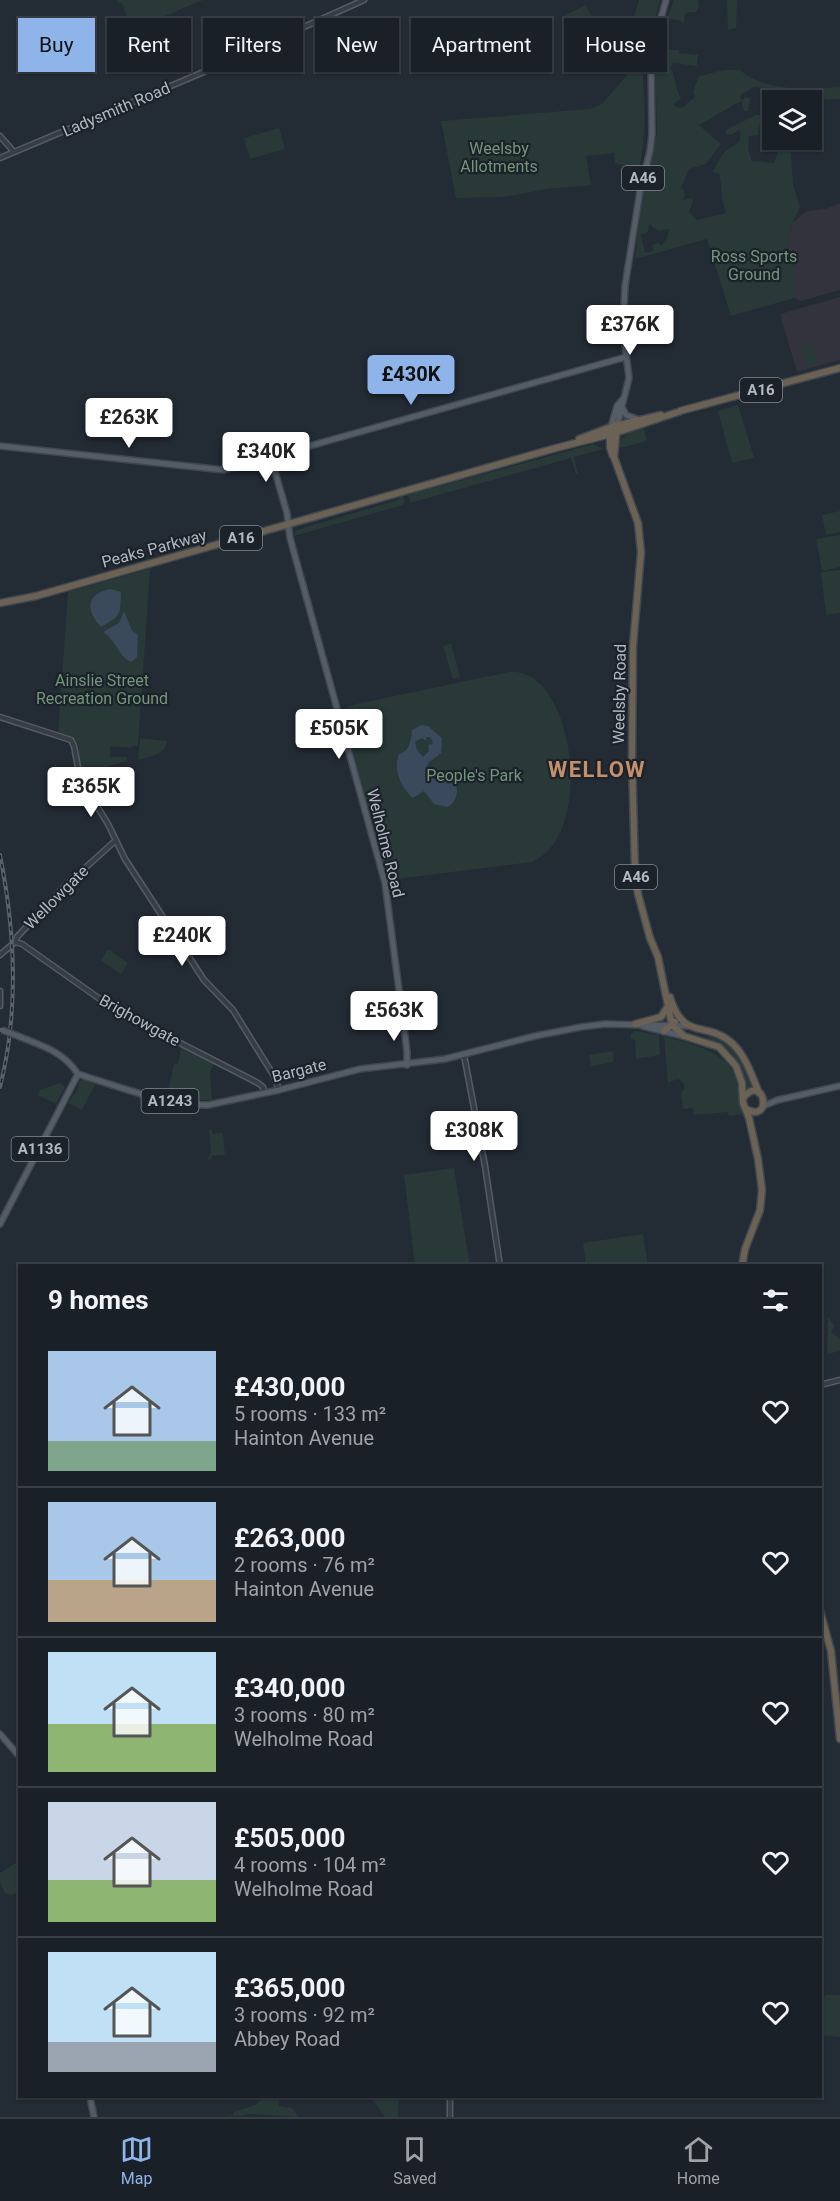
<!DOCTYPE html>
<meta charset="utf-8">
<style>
:root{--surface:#1a2028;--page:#272d34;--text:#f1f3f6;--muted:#9fa3a8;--line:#383e45;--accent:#8fb4e9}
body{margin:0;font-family:Roboto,sans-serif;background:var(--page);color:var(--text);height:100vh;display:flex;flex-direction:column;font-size:22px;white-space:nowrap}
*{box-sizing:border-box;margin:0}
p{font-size:20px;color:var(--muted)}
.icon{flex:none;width:33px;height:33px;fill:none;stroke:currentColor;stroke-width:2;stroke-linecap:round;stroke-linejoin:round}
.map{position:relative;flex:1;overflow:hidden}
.drawer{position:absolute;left:18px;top:1264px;width:804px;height:834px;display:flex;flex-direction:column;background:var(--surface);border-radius:0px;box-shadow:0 2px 4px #0004,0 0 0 2px var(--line)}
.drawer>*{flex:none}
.guide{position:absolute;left:18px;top:18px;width:804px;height:54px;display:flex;gap:12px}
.buttons{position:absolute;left:762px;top:90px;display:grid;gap:12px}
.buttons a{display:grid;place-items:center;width:60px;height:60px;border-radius:0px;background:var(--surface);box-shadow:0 2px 4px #0004,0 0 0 2px var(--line);font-size:30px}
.price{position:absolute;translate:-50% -51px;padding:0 14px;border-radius:6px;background:#fff;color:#222;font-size:20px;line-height:39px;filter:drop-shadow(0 2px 3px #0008)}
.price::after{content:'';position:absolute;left:50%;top:36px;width:18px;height:14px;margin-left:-9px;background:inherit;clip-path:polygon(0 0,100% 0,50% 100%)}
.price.on{background:var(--accent);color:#111}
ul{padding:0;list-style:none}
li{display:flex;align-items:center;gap:18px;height:150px;padding:0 30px}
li+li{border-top:2px solid var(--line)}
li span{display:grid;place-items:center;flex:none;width:168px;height:120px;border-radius:0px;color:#555}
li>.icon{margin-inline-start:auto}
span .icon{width:72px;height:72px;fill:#fffc;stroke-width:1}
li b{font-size:26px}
h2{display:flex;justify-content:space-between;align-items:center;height:72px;padding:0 30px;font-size:26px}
.chip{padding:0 21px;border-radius:0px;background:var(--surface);box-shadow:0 2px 4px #0004,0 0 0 2px var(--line);font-size:21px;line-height:54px}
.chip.on{background:var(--accent);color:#111}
.tab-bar{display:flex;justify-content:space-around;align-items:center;height:84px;border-top:2px solid var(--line);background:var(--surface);font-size:16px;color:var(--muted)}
.tab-bar a{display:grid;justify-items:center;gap:3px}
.tab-bar .on{color:var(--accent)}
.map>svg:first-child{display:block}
.medical{fill:#33333e}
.green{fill:#283938;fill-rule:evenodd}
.water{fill:#3a495c;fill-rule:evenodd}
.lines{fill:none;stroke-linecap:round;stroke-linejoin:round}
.minor-casing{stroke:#545b64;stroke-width:7}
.major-casing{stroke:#40464f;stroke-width:8}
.highway-casing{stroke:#414850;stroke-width:9}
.minor{stroke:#363d46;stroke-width:4}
.major{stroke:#545c66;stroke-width:5}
.highway{stroke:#6b6154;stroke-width:6}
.rail-casing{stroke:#59616c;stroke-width:4}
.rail{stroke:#1c222a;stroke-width:1.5;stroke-dasharray:4.5;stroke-linecap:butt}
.major-bridge-casing{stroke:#40464f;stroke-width:8;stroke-linecap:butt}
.major-bridge{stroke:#545c66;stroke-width:5}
.labels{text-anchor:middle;stroke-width:4.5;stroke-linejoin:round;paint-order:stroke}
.shield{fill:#1c222a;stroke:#848b94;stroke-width:1.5}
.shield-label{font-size:15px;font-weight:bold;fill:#b1b8c2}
.street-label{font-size:16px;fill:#b1b8c2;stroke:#1c222a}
.park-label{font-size:16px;fill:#73967a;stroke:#1c222a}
.district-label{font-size:22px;font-weight:bold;letter-spacing:1.5px;fill:#c58f6a;stroke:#1c222a}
</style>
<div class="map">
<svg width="840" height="2117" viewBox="0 0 840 2117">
<rect width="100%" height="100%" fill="#232b35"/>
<path class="medical" d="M840,203V290L801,301L794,298V266L789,251L788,240L793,222L807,211L825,209Z
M840,297V360L797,372L780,314Z"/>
<path class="green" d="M117,0H203L132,30L122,3H118Z
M639,0H660L647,50L626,43Z
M674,0H698L699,7L696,12L685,13L684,24L679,20L667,19Z
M727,0H737L736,28L728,30Z
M586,5L602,36L621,43C611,62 602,64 582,68L565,15Z
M663,50H679V53L698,55L697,66L673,63L671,68C676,78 675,88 681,98L674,104L676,107L682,108L695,97L693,91L699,76L724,70H740C764,92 809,89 840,87V99H819L799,96L791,91L754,87L740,95L741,100L747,97L750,99L748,111H744L742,102H739L699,125L721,144L706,164L689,169L681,188L684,190L685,196L683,200L692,198L693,201L689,212L697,220L726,213C720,199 723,190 719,174L713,172C716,166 719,158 724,153C731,145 744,145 740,130L731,135L726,134V130L756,115H761L758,135L749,136L748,149L752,161L774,163L782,140H787L786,146L791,153L793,184L800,207L793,222L788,240L789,251L794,266V298L731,316L707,239L635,259L643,191L657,134L655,58L658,52ZM649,224L659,231L669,229L667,238L661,246L659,243L652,245L653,251L645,253L641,235L648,232Z
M642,58C644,96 648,132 639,169L615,163L614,153L586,156L591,185L547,189L504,197L456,198L441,121L590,109L602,104Z
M279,128L285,149L250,159L244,138Z
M812,342L818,363L807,366L801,345Z
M738,405L754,458L732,463L718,411Z
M644,429L647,441L616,449C620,435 631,432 644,429Z
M593,444L604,449L574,457L578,474H576L571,458L410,503L408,495Z
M400,497H403L405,501L403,505L294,536L295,531L306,527L398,500Z
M840,511V532L826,535L822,515Z
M840,535V567L822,571L816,539Z
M150,569L138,746H132V748L110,746V757H127V761L83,773C72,751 91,741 58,734L68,592Z
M840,570V613L826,615L821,572Z
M451,643L460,677L453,679L443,646Z
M509,672C574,666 597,834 532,862L388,880L344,717C343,705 356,704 366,702Z
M140,738L167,741C166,755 150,756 138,760Z
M108,949L128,963L121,974L101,960Z
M635,1031L659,1035L660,1055L636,1059L635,1040L631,1039V1035Z
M709,1033C736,1043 743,1061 755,1085L746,1088C742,1062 731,1049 708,1038Z
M664,1036C691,1045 730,1050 737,1083C740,1095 737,1104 746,1114L729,1116L728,1112L694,1115L693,1108L683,1109L681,1093C687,1088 685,1081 677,1079L668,1083Z
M182,1045L214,1064L210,1071L212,1100H191L167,1095L174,1064H178Z
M613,1051L614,1062L591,1066L589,1055Z
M84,1079L96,1083L82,1110L68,1103L78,1089L79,1082Z
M60,1083L65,1087L56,1104L38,1095L40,1090Z
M209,1130H212V1134L223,1133L225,1155L211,1156V1159L207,1160L211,1152Z
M454,1168L470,1266H415L404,1175Z
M643,1234L648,1266H586L583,1243Z
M828,1317L835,1326L831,1332L840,1339V1351L827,1354Z
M19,1861V1892L11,1895L5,1893L0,1882V1873Z
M825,1995H840V2037L821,2035V2000L825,1998Z
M265,2097H280L279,2106L292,2108L299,2117L248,2114C241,2117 230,2117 223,2114L233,2115L234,2112L255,2105Z
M375,2097H398V2117H385L373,2101Z"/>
<path class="water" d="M110,589L121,592C120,615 122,615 101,627C86,611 85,594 110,589Z
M124,611L132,631L138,635L137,657L131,662C118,656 116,640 103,632L119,623Z
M421,725L428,726L442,738L441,753L428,763C426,769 427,775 433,778C438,779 444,777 448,778C461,781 459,801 448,807L434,804L424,791L413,798C400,787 393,769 399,754C410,752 411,739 412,730ZM426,737H430L433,742L432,744L428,745L429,751L423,757L417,750L415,742L421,738L426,740Z"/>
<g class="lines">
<g class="minor-casing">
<path id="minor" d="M0,136L14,152
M0,158L199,74L364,0
M0,717L71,740L74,746L80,778L108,824L125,859L204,980L233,1010L274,1076L279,1090
M15,942L22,944L114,1009L258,1083L263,1087L264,1093
M0,955L15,942L17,937L64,887L115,841
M0,991V1006
M464,1055L485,1166L500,1266
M820,1385L840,1380
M450,2097V2117"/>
</g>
<g class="major-casing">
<path id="major" d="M622,407L626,415L637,419
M617,426L629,378L623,328L625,286L640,191L650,151L652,134L651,55L666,0
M611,427L617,406L623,399
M0,446L224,470L626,357
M271,458L287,513L290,538L385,883L407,1051V1065
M642,1026L683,1036
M18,1036C42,1046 63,1051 78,1074
M78,1074C116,1086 169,1106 208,1105L279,1090L360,1069L445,1059L535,1036L581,1027L605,1024L688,1026
M763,1106L778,1100L840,1086
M0,1224L78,1074
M0,1734L20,1757
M90,2097L94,2117"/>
</g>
<g class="highway-casing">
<path id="highway" d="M680,411L840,368
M617,426L614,457L638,523L641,552L633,646L632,758L635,870L638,894L650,938L658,957L672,1025L684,1036L719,1047L736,1066L742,1083L743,1103L749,1118L758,1159L762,1190L760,1210L745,1249L742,1266
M610,431V448L613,456
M579,439L611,427L661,415
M0,603L36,596L556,448L615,433L681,411
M670,997C684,1043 706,1019 733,1044C746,1057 752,1076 759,1093
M635,1024L661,1017L668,1006
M664,1031L675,1022
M744,1097C764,1073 774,1124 746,1109
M820,1611L831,1651L840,1739"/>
</g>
<use href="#minor" class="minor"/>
<use href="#major" class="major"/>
<use href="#highway" class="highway"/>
<g class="rail-casing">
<path id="rail" d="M0,855C15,930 19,1012 0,1087"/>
</g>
<use href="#rail" class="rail"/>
<g class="major-bridge-casing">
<path id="major-bridge" d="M2,1030L18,1036"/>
</g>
<use href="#major-bridge" class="major-bridge"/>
</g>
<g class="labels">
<g class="shield">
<rect x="622" y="166" width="42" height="24" rx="4.5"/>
<rect x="740" y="378" width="42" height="24" rx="4.5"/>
<rect x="220" y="526" width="42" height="24" rx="4.5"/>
<rect x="615" y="865" width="42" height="24" rx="4.5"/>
<rect x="141.5" y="1089" width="57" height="24" rx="4.5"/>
<rect x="11.5" y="1137" width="57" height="24" rx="4.5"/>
</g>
<g class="shield-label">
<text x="643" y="183">A46</text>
<text x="761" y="395">A16</text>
<text x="241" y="543">A16</text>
<text x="636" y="882">A46</text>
<text x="170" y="1106">A1243</text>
<text x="40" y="1154">A1136</text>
</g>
<g class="street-label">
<text transform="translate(116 109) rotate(-23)" y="6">Ladysmith Road</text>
<text transform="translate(154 548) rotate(-15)" y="6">Peaks Parkway</text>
<text transform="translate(619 694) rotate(-89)" y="6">Weelsby Road</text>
<text transform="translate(386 843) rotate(76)" y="6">Welholme Road</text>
<text transform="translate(56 897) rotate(-45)" y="6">Wellowgate</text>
<text transform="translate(140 1020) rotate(29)" y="6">Brighowgate</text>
<text transform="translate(299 1070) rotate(-14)" y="6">Bargate</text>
</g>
<g class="park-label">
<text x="499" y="154">Weelsby<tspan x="499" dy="18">Allotments</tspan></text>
<text x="754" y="262">Ross Sports<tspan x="754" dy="18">Ground</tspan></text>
<text x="102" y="686">Ainslie Street<tspan x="102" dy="18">Recreation Ground</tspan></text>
<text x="474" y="781">People's Park</text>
</g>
<g class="district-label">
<text x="597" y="777">WELLOW</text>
</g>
</g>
</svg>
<div class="buttons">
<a><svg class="icon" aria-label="layers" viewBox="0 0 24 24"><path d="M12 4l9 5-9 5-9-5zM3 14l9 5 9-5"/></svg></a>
</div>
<b class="price" style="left:630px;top:356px">£376K</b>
<b class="price on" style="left:411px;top:406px">£430K</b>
<b class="price" style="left:129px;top:449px">£263K</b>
<b class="price" style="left:266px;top:483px">£340K</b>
<b class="price" style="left:339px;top:760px">£505K</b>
<b class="price" style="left:91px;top:818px">£365K</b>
<b class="price" style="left:182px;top:967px">£240K</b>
<b class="price" style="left:394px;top:1042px">£563K</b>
<b class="price" style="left:474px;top:1162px">£308K</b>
<div class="guide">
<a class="chip on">Buy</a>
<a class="chip">Rent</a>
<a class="chip">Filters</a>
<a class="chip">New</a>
<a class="chip">Apartment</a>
<a class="chip">House</a>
</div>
<section class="drawer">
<h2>9 homes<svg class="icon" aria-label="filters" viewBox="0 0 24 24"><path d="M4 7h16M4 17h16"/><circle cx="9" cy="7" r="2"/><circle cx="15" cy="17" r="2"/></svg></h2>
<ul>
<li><span style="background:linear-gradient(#a9c7e8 75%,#7fa58c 0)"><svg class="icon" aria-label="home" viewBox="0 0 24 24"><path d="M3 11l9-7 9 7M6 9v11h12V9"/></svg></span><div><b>£430,000</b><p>5 rooms · 133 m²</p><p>Hainton Avenue</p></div><svg class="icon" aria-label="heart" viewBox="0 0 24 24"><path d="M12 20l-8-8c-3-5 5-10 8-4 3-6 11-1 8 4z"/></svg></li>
<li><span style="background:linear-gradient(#a9c7e8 65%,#b9a48a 0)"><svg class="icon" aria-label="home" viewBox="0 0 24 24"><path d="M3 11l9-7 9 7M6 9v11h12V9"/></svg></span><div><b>£263,000</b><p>2 rooms · 76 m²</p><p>Hainton Avenue</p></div><svg class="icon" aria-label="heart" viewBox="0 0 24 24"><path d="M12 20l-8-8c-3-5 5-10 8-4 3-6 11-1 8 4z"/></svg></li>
<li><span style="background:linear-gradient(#bfe0f5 60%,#8fb573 0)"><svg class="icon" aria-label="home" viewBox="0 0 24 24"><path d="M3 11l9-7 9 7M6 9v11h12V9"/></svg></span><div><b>£340,000</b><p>3 rooms · 80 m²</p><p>Welholme Road</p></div><svg class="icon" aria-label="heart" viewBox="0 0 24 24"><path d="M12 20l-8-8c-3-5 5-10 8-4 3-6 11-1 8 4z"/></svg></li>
<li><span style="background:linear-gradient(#c9d6e8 65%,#8fb573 0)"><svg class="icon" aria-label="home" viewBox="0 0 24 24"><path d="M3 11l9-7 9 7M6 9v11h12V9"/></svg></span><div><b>£505,000</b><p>4 rooms · 104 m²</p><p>Welholme Road</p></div><svg class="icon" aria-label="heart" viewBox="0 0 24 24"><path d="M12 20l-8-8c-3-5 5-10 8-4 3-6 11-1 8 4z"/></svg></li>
<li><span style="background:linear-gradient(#bfe0f5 75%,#9aa5b1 0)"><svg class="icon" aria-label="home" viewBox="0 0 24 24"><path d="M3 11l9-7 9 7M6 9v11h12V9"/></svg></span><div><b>£365,000</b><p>3 rooms · 92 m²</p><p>Abbey Road</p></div><svg class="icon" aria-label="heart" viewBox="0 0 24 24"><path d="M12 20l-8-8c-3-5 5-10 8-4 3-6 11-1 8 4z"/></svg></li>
</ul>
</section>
</div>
<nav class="tab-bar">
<a class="on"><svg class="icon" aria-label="map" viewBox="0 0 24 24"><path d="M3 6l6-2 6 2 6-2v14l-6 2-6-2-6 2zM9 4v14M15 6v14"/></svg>Map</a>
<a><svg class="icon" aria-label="saved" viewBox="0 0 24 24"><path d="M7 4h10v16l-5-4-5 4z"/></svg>Saved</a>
<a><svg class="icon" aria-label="home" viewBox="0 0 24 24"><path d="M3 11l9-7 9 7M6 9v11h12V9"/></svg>Home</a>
</nav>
